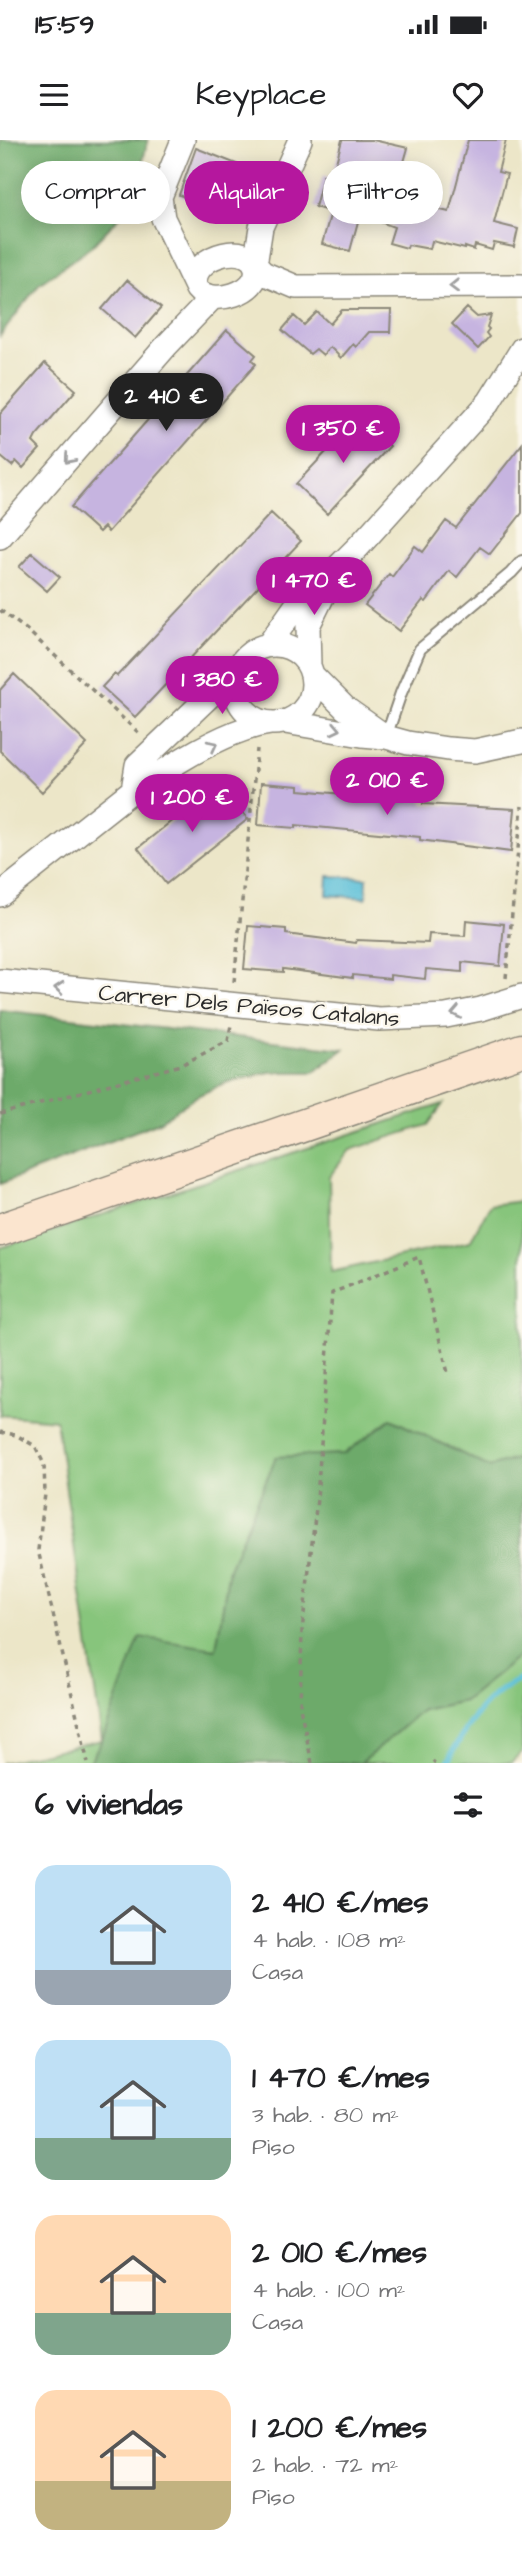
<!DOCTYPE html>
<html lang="es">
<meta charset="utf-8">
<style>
:root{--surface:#fff;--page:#f2f2f2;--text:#202124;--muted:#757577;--accent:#b5179e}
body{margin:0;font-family:"Architects Daughter",sans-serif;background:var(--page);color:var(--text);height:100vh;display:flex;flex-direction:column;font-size:26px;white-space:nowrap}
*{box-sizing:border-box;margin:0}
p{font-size:23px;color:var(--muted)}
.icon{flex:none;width:38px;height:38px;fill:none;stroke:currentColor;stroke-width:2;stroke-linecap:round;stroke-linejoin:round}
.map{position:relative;height:1623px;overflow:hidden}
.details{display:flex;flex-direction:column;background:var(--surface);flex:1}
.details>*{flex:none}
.banner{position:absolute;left:21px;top:21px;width:481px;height:63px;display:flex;gap:14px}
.price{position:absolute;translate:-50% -60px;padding:0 16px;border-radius:24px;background:var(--accent);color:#fff;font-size:23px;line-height:46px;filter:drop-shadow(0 2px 4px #0008)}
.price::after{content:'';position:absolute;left:50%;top:42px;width:21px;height:16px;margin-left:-10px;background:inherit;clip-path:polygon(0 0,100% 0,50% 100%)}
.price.on{background:#222;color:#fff}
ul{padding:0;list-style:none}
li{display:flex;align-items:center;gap:21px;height:175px;padding:0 35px}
li span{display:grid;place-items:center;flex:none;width:196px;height:140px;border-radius:21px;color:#555}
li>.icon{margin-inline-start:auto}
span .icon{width:84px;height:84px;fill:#fffc;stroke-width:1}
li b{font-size:30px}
h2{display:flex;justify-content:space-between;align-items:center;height:84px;padding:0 35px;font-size:30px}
.pill{padding:0 24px;border-radius:32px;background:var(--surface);box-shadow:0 4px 18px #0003;font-size:24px;line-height:63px}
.pill.on{background:var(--accent);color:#fff}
.status{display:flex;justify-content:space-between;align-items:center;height:49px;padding:0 35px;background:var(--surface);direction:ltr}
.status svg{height:19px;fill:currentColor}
header{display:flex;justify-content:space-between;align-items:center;height:91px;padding:0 35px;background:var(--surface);font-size:32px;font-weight:600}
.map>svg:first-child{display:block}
.green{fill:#87c57b;stroke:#597853;stroke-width:2}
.forest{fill:#6daa6b;stroke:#4c6a4b;stroke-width:2}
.water{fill:#5abfd8;stroke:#427582;stroke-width:2}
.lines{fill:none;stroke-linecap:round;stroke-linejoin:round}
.stream{stroke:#5abfd8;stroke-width:6}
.building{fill:#c6b4e0}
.lane-casing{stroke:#8c887a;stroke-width:14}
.street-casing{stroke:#8c887a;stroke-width:26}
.secondary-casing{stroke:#8c887a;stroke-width:35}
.path{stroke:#8c887a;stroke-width:3.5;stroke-dasharray:5 5;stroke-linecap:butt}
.lane{stroke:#fff;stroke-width:10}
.street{stroke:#fff;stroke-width:23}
.secondary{stroke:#fbe5cf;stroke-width:32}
.oneway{stroke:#a0a0a0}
.labels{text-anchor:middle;stroke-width:5;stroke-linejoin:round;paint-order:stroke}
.street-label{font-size:23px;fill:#2b2b2b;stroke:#fbf7ec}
</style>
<div class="status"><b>15:59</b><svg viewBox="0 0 49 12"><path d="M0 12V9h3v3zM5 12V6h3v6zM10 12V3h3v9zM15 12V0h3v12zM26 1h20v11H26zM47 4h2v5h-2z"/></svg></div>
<header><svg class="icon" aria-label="menu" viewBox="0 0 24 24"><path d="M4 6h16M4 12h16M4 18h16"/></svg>Keyplace<svg class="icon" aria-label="heart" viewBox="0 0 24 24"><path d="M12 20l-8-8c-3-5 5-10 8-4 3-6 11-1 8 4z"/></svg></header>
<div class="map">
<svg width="522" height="1623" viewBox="0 0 522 1623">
<rect width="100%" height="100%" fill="#fbf7ec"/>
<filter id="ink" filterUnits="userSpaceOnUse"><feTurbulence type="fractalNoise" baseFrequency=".0143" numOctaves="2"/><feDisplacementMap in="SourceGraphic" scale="14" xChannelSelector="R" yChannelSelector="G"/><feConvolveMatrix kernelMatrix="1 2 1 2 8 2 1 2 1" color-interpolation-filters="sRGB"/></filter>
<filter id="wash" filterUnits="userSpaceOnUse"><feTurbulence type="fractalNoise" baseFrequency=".00686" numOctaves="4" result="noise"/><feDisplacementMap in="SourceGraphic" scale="28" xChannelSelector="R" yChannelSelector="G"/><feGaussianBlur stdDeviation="1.57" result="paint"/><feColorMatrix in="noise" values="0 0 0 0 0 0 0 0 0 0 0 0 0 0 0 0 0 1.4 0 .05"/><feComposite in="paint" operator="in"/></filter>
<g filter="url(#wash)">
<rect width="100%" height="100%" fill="#ece6c8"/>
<path class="green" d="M443,964L428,985L350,1010L329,1037L331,1132L470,1101L490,1065L522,1061V1317L489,1327L391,1279L344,1314L276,1317L229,1429L216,1509L102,1600L89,1623H1L102,1600L56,1280L0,1275V1108Z
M522,1514V1613L511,1623H361L422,1570L464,1561Z"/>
<path class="forest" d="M0,0H148L137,44L124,72L92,106L39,144L0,196Z
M0,870L344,909L314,932H270L225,943L197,956L159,982L0,1044Z
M391,1279L489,1327L522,1317V1514L464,1561L422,1570L361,1623H89L102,1600L140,1497L216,1509L229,1429L276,1317L344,1314Z"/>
<path class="water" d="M328,736L367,738L366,758L327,755Z"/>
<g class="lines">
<path class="stream" d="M447,1623C463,1590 485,1553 522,1539"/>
</g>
<g id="blocks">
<path class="building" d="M342,0H373L408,8L400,36L372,28L363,61L418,75L420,65L449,72L468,0H506L498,32L507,34L494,83L518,89L514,107L494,103L492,110L475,105L474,110L465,107V109L432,101L430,109L408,105L407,108L389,103L394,87L360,74L350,111L322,104L331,72L315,67L323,36L332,38Z
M196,8L267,36L243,81L179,55Z
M127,140L161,168L135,198L102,169Z
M467,168L477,177L491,175L487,187L489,189L486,193L489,197L478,209L452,184Z
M342,170H391L390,192H369L356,207L353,204L341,218L330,207L323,215L316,209L310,214L282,190L294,176L304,185L317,172L330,184Z
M227,190L256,215L252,220L256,224L108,392L104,387L99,392L71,367Z
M45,223L76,250L36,296L33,302L40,309L32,318L23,328L16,321L12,326L0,316V274Z
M359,277L390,306L327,374L296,344Z
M522,304V373L490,414L480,407L457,437L449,431L426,462L423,460L399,491L365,465L389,434L392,437L415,406L423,412L446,381L456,388Z
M271,373L301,401L135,577L102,547L114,534L117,536Z
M32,413L60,437L47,451L19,427Z
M14,534L87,604L42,652L0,611V550Z
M261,643L299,646V650L423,661V664L515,669L511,712L420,700V697L296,685V688L258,685Z
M214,647L220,654L225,651L248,679L166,744L138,708Z
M466,780L504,784L500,826L462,822V832L426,829L425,839L390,835V839L353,835V838L283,829V832L244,829L248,786L286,789V794L356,803L357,800L428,803L429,794L465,796Z"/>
</g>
</g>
<g filter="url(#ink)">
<use href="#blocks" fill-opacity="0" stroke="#8c887a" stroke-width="2"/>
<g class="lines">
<g class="lane-casing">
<path id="lane" d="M386,597L401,553L420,509L511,433L522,421"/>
</g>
<g class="street-casing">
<path id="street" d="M183,0L160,57L163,78L197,149C211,167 261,153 256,128C250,101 195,114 195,142
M255,125L263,133L296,147L522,146
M255,125L261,87L300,0
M0,397L167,205L212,158
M269,504L305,453L336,429L359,406L489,262L522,209
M235 544a39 39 0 1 1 78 0a39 39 0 1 1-78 0Z
M309,526L308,486L333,435
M313,536L345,568L386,597
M285,582L362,595L386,597L408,603L448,609L475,611L522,601
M133,650L137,625L237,530
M0,755L133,650C147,645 157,635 170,627C197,610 238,587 270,583
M0,841L379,879L446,876L481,869L522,856"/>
</g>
<g class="secondary-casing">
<path id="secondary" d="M0,1090L522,910"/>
</g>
<path class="path" d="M0,470L27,490L140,594
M506,838L522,666
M234,842L257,609
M0,974L181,925L228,901L231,885
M0,1292L16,1295L35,1306L44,1324L45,1354L38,1410L88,1623
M312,1623L300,1567L302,1491L317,1359L332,1153L419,1117L448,1233
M433,1623L435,1621"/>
<use href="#lane" class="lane"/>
<use href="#street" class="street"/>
<use href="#secondary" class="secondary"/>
</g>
<defs><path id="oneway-chevron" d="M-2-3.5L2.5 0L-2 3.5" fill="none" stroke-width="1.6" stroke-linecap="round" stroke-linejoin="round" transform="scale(1.75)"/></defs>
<g class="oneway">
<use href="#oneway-chevron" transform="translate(454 146) rotate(179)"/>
<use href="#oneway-chevron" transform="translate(69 319) rotate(131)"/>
<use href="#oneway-chevron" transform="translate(336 589) rotate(12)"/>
<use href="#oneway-chevron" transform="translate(213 605) rotate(-27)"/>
<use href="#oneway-chevron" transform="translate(59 848) rotate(-175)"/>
<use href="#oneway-chevron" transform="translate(456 873) rotate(169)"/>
</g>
</g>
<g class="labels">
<g class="street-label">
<text transform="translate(249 865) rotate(5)" y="8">Carrer Dels Països Catalans</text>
</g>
</g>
</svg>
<b class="price on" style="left:166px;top:293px">2 410 €</b>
<b class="price" style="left:343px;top:325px">1 350 €</b>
<b class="price" style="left:314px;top:477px">1 470 €</b>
<b class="price" style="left:222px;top:576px">1 380 €</b>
<b class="price" style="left:387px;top:677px">2 010 €</b>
<b class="price" style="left:192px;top:694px">1 200 €</b>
<div class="banner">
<a class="pill">Comprar</a>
<a class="pill on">Alquilar</a>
<a class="pill">Filtros</a>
</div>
</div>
<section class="details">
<h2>6 viviendas<svg class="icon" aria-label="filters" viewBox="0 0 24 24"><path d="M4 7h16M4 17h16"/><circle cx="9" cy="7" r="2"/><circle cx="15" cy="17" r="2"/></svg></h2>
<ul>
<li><span style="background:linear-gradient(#bfe0f5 75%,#9aa5b1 0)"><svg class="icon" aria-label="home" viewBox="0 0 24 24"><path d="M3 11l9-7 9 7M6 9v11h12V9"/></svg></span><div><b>2 410 €/mes</b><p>4 hab. · 108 m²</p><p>Casa</p></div></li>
<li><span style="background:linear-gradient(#bfe0f5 70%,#7fa58c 0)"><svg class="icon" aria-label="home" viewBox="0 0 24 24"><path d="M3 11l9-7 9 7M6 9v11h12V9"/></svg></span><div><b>1 470 €/mes</b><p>3 hab. · 80 m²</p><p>Piso</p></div></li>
<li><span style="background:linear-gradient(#ffd9b3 70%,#7fa58c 0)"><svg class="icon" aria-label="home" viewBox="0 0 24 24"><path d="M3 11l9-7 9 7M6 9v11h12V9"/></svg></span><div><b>2 010 €/mes</b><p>4 hab. · 100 m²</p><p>Casa</p></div></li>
<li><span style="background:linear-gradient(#ffd9b3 65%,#c2b280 0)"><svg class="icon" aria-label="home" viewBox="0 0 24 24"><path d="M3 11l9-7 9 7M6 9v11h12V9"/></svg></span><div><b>1 200 €/mes</b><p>2 hab. · 72 m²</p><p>Piso</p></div></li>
</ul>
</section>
